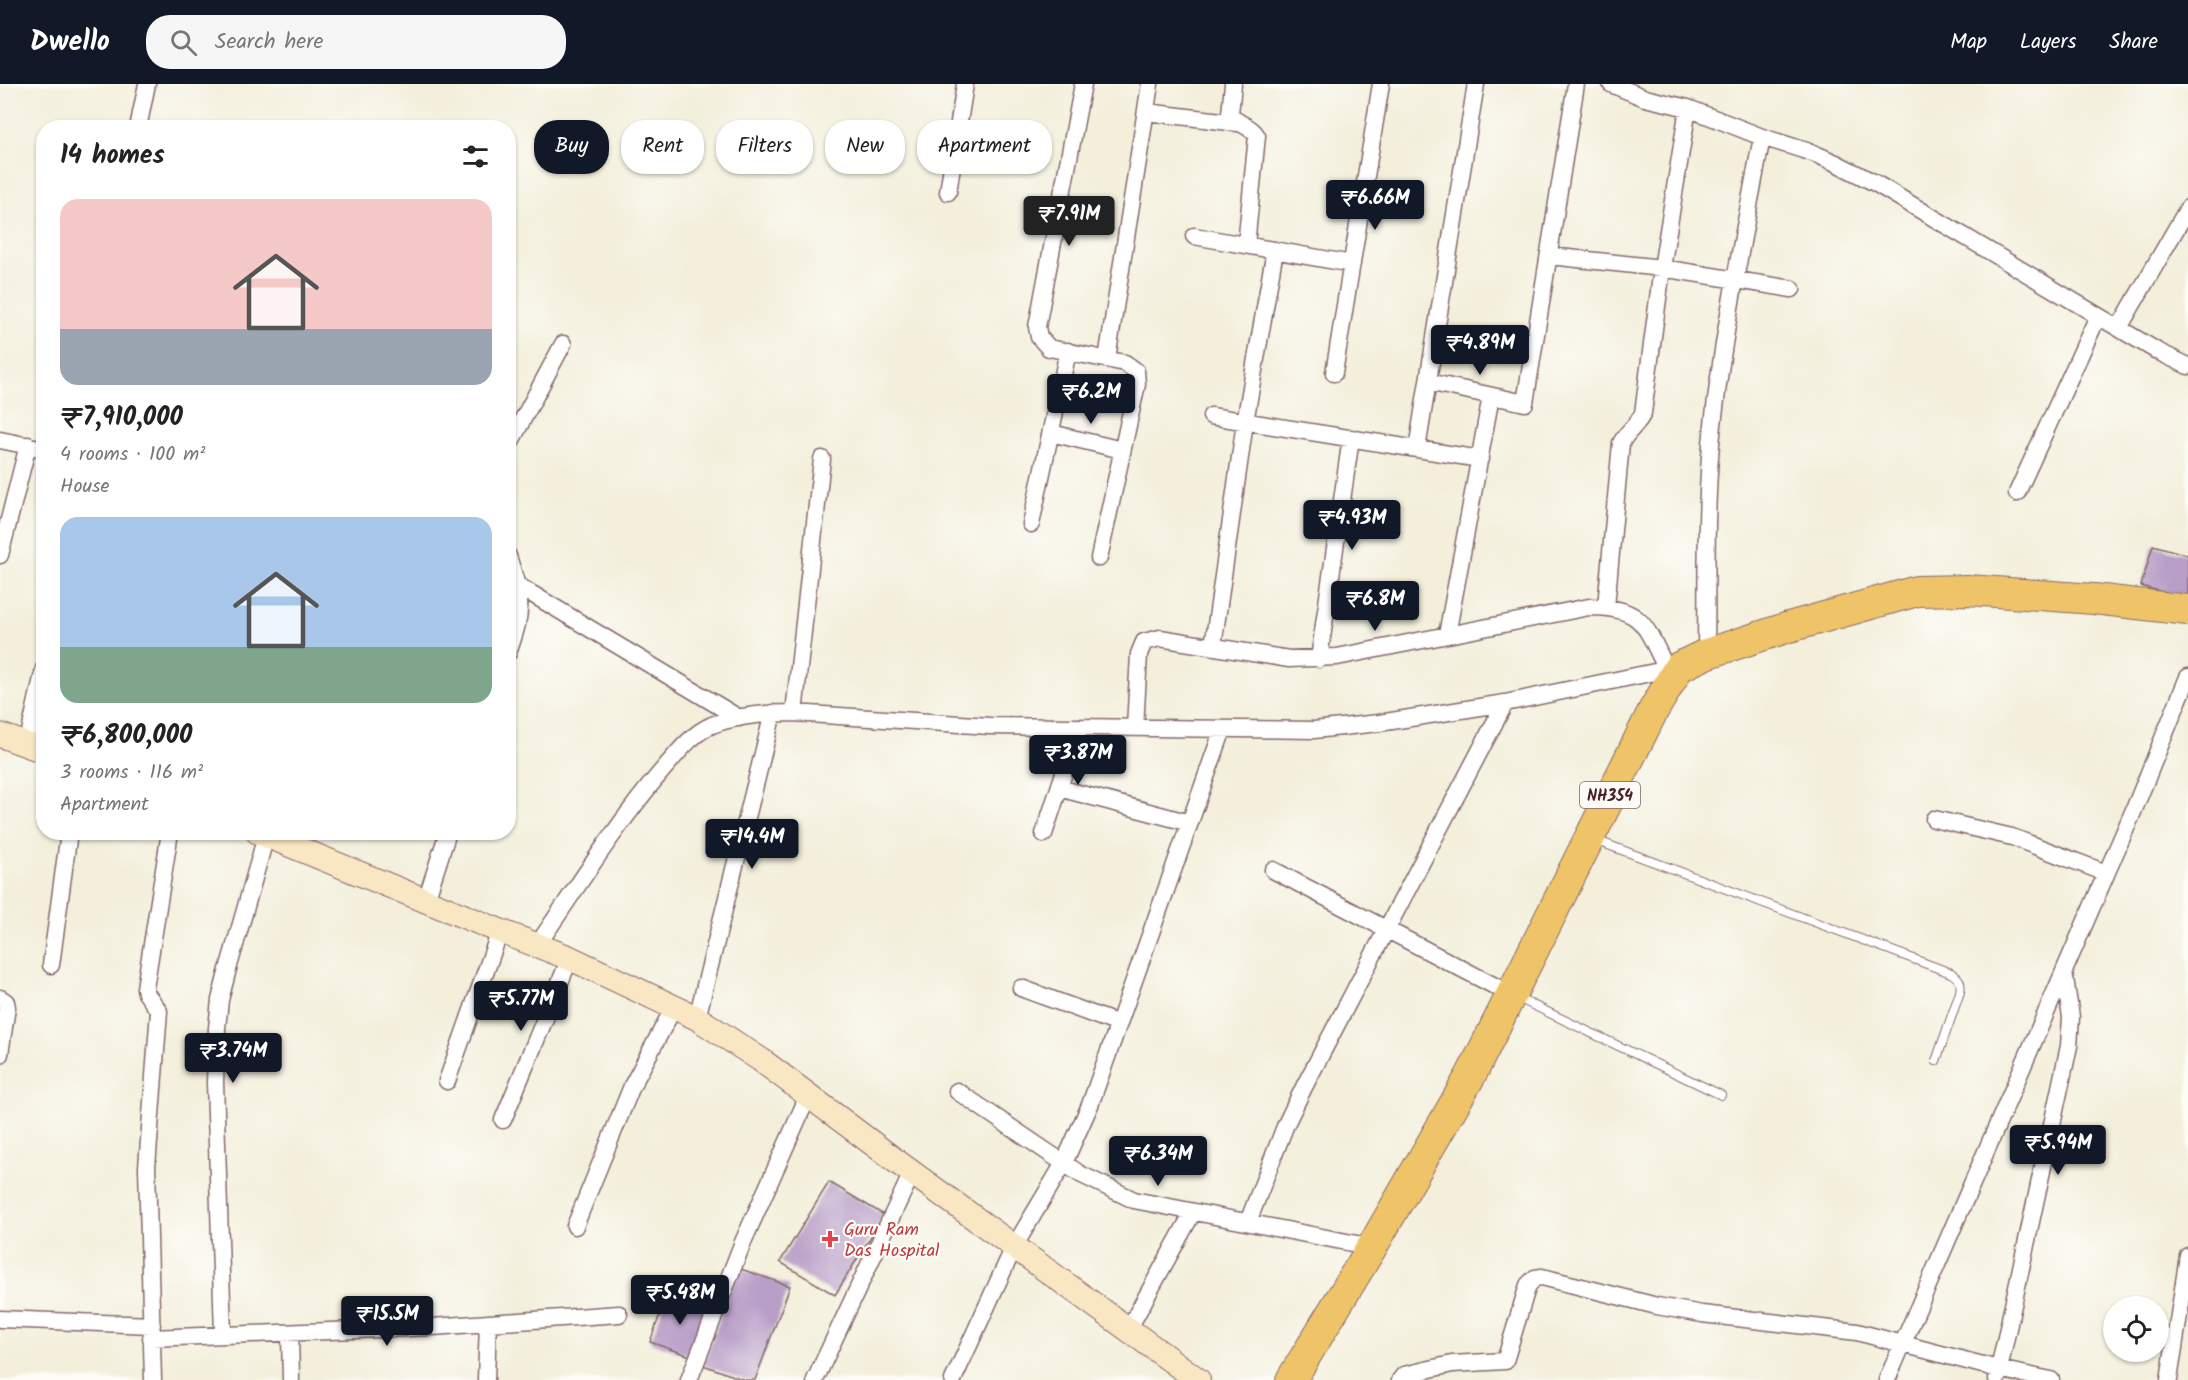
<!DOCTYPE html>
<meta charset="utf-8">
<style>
:root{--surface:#fff;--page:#f6f6f6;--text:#222;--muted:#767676;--accent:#111827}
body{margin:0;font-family:Kalam,sans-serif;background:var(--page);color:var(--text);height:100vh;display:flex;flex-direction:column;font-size:22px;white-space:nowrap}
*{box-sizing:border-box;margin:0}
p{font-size:20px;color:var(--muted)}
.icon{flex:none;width:33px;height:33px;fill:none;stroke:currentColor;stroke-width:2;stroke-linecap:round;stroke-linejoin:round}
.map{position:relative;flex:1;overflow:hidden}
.panel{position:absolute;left:36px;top:36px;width:480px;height:720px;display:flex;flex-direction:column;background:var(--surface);border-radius:24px;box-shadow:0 2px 4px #0004}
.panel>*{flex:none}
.banner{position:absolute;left:534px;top:36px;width:570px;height:54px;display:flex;gap:12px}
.controls{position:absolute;left:2103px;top:1212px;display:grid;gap:12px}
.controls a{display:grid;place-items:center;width:66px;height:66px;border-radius:50%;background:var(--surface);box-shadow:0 2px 4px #0004;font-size:30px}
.price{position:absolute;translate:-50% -51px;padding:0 14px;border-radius:6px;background:var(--accent);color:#fff;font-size:20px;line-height:39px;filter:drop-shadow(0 2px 3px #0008)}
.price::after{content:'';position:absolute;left:50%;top:36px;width:18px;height:14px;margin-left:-9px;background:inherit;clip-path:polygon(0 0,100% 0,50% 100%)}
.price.selected{background:#222;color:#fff}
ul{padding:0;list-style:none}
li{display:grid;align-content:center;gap:12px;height:318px;padding:0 24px}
li span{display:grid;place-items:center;height:186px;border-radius:18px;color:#555}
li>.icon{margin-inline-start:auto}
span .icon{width:108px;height:108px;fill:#fffc;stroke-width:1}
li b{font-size:26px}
h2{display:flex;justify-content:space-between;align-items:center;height:72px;padding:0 24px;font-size:26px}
.chip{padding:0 21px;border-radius:24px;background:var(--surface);box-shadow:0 2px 4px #0004;font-size:21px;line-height:54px}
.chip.selected{background:var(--accent);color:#fff}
header{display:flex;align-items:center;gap:36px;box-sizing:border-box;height:84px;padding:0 30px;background:var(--accent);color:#fff}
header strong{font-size:28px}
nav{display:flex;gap:33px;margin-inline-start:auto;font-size:21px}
.search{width:420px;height:54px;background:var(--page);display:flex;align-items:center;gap:15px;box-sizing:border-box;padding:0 21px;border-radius:24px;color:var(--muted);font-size:22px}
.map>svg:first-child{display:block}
.building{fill:#b89ec7}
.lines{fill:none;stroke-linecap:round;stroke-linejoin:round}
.lane-casing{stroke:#856869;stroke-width:10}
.street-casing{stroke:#856869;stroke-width:19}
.secondary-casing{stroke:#856869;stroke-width:26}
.highway-casing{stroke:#856869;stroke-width:32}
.lane{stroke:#fff;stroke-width:8}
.street{stroke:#fff;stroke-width:16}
.secondary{stroke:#f9e7c3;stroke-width:24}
.highway{stroke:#efc469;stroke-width:30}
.health-dot{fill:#e0444e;stroke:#fdfcf7;stroke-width:2}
.labels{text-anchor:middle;stroke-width:4.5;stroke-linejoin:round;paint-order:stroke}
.shield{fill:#fdfcf7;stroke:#806168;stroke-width:1.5}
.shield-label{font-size:16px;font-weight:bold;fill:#4a1f2b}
.health-label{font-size:18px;fill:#be3a42;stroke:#fdfcf7;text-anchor:start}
</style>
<header>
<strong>Dwello</strong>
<div class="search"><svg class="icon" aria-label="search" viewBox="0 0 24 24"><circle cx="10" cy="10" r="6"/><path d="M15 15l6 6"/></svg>Search here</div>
<nav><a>Map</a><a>Layers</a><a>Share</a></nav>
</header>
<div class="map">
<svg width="2188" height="1296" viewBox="0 0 2188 1296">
<rect width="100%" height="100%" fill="#fdfcf7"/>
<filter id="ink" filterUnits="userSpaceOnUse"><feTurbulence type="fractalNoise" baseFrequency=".0167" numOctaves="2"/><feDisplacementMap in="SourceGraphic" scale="12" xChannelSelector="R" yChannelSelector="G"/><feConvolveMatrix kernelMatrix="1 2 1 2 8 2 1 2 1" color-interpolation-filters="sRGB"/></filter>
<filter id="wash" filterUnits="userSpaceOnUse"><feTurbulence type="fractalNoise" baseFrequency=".008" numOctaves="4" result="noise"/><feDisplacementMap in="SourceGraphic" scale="24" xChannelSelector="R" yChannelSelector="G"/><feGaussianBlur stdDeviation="1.35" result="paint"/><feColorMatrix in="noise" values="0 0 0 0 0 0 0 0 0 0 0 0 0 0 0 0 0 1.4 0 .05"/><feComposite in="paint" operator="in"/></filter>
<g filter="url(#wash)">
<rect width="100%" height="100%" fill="#f3efdb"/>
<g id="blocks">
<path class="building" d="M2153,461L2188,471V515L2141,502Z
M829,1098L884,1131L835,1211L780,1178Z
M738,1184L790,1202L755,1296H745L703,1281Z
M667,1211L710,1226L693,1273L650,1258Z"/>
</g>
</g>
<g filter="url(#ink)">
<use href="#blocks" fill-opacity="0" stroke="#856869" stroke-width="1.5"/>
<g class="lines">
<g class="lane-casing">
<path id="lane" d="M1595,756L1951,889C1959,894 1962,898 1960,908L1936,977
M1516,913L1721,1011"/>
</g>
<g class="street-casing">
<path id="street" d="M1083,0L1037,243L1039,253L1049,264L1125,279L1136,287L1137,300L1099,474
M1233,0L1230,30C1237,41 1251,41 1257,52L1246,161
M1611,0L1645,14L1688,24L1762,53L1813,69L1836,79L1875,99L2157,267L2188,282
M1146,28L1238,39
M138,44L147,0
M948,108L965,0
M1194,152L1352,180
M1550,172L1662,184L1792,205
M2119,244L2188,124
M1107,275L1150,0
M1334,289L1381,0
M1428,298L1525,319L1576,0
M1211,332L1480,375
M1051,349L1122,366
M0,356L44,365
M508,363L563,260
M1417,365L1476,0
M2017,409L2098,232
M1031,440L1068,267
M0,471L28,361
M508,472C522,517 524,524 508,569
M517,501L739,634
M1606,523L1621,359C1627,347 1638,341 1643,329L1662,184L1688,24
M1447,551L1491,312
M1213,562L1245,338L1275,166
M1706,570C1707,500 1705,429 1711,360C1721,257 1743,155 1762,53
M1319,575L1351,354
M794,629L822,375
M1135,644L1139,570L1144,558L1160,554L1289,575L1337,573L1589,523C1644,523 1645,542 1667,586
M27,661L44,585
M1059,704L1190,739
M1934,735L2012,753L2106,789
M1044,750L1079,643
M1273,786L1510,910
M426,816L448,748
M538,860C578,802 616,741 661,688C676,671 691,650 712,641C737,631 767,629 794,629L990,642L1314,646L1379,639L1505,619L1679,583
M51,881L69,748
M1021,904L1119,940
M0,914L6,918L7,923L0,970
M697,934L773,629
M447,997L500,847
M957,1007L1080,1090L1134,1116L1372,1163
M503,1036L570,874
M1248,1138L1286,1040L1304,1003L1505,619
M575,1142L632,1002L674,923
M0,1235L152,1241
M1128,1246L1193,1128
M290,1249L291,1296
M223,1250L215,998L217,944L220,916L227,889L266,752
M151,1254L432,1243L619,1230
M1997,1295L2069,962L2071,933L2064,888
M153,1296L147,1083L159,927L146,909L145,904L170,748
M486,1296L488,1239
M689,1296L743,1158L808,1012
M815,1296L912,1089
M953,1296L1014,1163L1064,1079L1090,1021L1223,645
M1400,1296L1404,1291L1452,1280L1505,1277L1528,1201L1535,1194L1542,1193L1657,1222L1702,1230L1857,1248L1998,1285L2051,1296
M1887,1296L2133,728L2188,593
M2169,1296L2188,1172"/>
</g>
<g class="secondary-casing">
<path id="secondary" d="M0,651L44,667
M258,748L500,847L570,874L697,934L761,976L900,1080L1198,1296"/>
</g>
<g class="highway-casing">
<path id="highway" d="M1291,1296L1372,1163L1471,991L1653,627L1679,583L1706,570L1789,543L1917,507L1968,506L2094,515L2188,526"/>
</g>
<use href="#lane" class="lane"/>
<use href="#street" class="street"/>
<use href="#secondary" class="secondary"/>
<use href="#highway" class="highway"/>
</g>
</g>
<path class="health-dot" d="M827 1146h6v6h6v6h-6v6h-6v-6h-6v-6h6z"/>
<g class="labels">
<rect class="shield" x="1580" y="698" width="60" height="26" rx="4.5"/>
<g class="shield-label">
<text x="1610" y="717">NH354</text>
</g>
<g class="health-label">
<text x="844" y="1151">Guru Ram<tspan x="844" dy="21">Das Hospital</tspan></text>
</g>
</g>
</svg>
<div class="controls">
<a><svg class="icon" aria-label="locate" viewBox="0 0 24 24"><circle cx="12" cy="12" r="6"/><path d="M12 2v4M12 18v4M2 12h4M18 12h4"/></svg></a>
</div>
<b class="price" style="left:1375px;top:147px">₹6.66M</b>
<b class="price selected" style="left:1069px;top:163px">₹7.91M</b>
<b class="price" style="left:1480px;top:292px">₹4.89M</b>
<b class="price" style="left:1091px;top:341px">₹6.2M</b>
<b class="price" style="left:1352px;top:467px">₹4.93M</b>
<b class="price" style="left:1375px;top:548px">₹6.8M</b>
<b class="price" style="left:1078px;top:702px">₹3.87M</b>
<b class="price" style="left:752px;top:786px">₹14.4M</b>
<b class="price" style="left:521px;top:948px">₹5.77M</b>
<b class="price" style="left:233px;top:1000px">₹3.74M</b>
<b class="price" style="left:2058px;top:1092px">₹5.94M</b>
<b class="price" style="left:1158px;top:1103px">₹6.34M</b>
<b class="price" style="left:680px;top:1242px">₹5.48M</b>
<b class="price" style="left:387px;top:1263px">₹15.5M</b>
<div class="banner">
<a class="chip selected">Buy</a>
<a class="chip">Rent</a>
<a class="chip">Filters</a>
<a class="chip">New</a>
<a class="chip">Apartment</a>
</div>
<section class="panel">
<h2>14 homes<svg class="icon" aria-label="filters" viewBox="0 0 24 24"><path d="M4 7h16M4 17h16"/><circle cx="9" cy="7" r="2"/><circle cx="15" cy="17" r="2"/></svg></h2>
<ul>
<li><span style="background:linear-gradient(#f6c9c9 70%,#9aa5b1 0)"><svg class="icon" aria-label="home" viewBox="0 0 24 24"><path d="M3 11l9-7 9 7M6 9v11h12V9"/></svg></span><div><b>₹7,910,000</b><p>4 rooms · 100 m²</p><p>House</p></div></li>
<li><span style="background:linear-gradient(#a9c7e8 70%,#7fa58c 0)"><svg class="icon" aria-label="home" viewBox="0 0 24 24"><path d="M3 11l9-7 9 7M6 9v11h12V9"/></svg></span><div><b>₹6,800,000</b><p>3 rooms · 116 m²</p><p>Apartment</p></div></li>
</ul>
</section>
</div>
